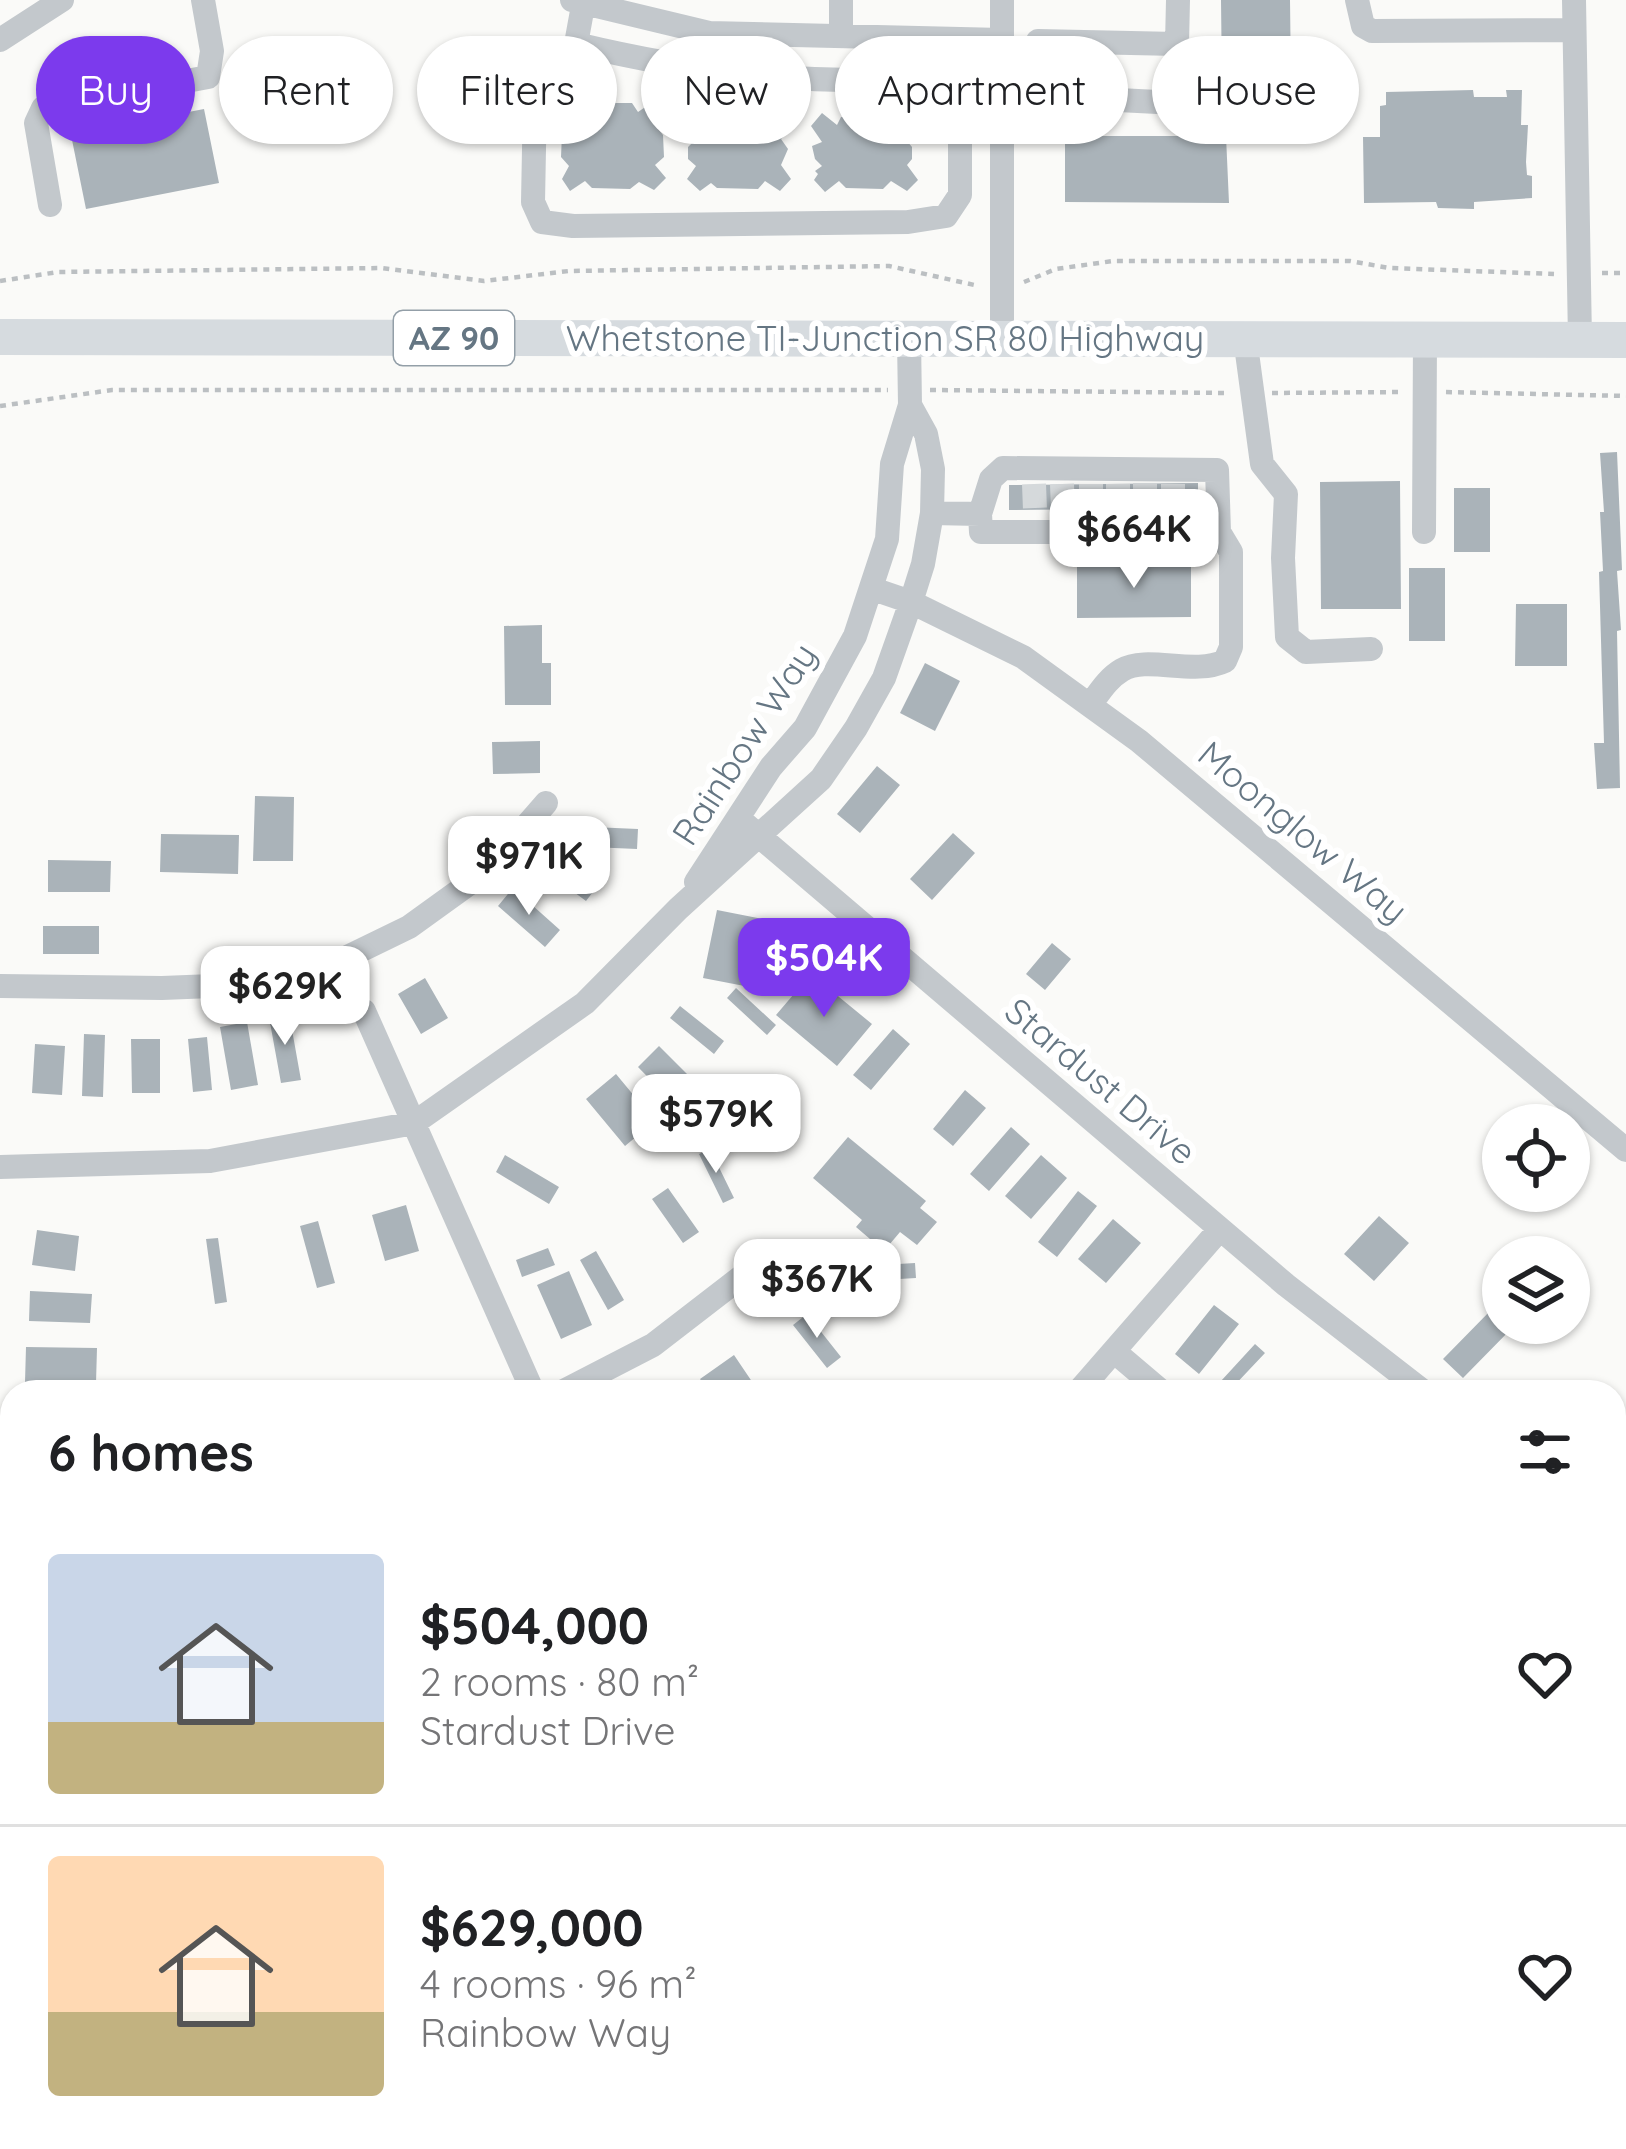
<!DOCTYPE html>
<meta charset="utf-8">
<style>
:root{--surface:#fff;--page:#f6f6f6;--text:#202124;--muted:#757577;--line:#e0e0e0;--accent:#7c3aed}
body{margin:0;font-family:Quicksand,sans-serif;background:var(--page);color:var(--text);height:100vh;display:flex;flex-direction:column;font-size:45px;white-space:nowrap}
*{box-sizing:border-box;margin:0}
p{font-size:39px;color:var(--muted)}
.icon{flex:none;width:66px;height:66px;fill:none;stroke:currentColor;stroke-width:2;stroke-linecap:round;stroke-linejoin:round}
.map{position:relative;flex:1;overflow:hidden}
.side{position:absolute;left:0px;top:1380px;width:1626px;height:771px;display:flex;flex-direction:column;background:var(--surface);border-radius:36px 36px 0 0;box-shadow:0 3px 9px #0004}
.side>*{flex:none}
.banner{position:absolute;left:36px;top:36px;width:1554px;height:108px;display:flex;gap:24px}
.tools{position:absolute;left:1482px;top:1104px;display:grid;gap:24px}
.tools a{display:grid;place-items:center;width:108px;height:108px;border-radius:50%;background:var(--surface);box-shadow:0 3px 9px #0004;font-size:60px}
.price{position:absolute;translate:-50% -102px;padding:0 27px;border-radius:24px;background:#fff;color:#222;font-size:39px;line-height:78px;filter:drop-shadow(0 3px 6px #0008)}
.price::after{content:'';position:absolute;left:50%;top:72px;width:36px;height:27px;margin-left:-18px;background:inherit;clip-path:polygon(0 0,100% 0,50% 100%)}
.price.current{background:var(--accent);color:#fff}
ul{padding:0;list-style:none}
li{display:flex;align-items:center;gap:36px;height:300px;padding:0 48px}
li+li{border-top:3px solid var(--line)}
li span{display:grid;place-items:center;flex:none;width:336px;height:240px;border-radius:12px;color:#555}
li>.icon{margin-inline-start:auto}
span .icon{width:144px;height:144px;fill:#fffc;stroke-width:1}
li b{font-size:51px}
h2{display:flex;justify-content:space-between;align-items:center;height:144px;padding:0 48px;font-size:51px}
.chip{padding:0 42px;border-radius:54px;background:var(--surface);box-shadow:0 3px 9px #0004;font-size:42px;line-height:108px}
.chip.current{background:var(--accent);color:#fff}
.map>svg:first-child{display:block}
.green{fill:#dadfd7}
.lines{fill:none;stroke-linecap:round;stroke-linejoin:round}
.stream{stroke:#bbc7cb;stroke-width:6}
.building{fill:#aab3b9}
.minor-tunnel{stroke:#d5d9db;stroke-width:24;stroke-dasharray:24 12;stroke-linecap:butt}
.path{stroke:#bbbfc2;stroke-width:4.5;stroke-dasharray:6 6;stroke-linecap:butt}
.minor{stroke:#c3c8cc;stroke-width:24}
.highway{stroke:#d6dbdf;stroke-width:36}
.labels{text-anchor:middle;stroke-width:12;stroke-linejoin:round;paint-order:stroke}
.shield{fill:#fff;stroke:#939fa8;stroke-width:3}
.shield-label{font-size:33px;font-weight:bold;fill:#657683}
.street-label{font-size:36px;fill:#657683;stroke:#fff}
</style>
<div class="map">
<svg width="1626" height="2149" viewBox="0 0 1626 2149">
<rect width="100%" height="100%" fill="#fafaf8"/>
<path class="green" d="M1626,1606V2149H1174L1199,2139H1614V1671Z
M0,2030H12V2139H388L358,2149H0Z"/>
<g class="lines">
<path class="stream" d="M1614,2068L1626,2057
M1392,2149L1423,2139"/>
</g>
<path class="building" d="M1221,0H1290L1291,83L1222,84Z
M1473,90L1474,97H1507L1506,90H1522L1521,125H1528L1526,162L1527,175L1532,176V198L1474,202V209L1438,208L1436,202L1364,203L1363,137H1380V106L1386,105V92Z
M654,101L666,115L656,126L663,135L664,157L655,165L666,178L654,190L639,182L630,189L592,188L585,181L570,191L562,179L569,166L561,157L562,134L568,126L561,112L573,102L584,111L591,103H632L638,112Z
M204,109L219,183L86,209L71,135Z
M822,113L837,125L841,117H883L890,123L907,114L918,126L907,141L912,147V159L907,165L918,180L907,191L891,181L883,189L846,188L839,181L825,192L814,180L818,174L815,171L822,166L815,159L812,146L822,142L811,126Z
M778,114L792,128L781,139L788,149L781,165L791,179L780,191L765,181L758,189L717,188L711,183L700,191L687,179L696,166L688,159V147L695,140L687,125L698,115L711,123L716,117L757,116L765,123Z
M1065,136H1226L1229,203L1065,202Z
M1617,452L1622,570L1617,571L1621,630L1617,631L1620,788L1597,789L1594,743H1604L1599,572L1603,571L1600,512H1604L1600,453Z
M1400,481L1401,609H1321L1320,482Z
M1198,483V508L1009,510V485Z
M1454,488H1490V552H1454Z
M1191,564V617L1077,618V565Z
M1409,568H1445V641H1409Z
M1516,604H1567V666H1515Z
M542,625V663H551V705H505L504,626Z
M925,663L960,681L935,731L900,713Z
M540,741V773L493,774L492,742Z
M877,766L900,785L860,833L837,814Z
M255,796L294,797L293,861H253Z
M569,826L638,829L637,849L568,846Z
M953,833L975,853L932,900L910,879Z
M161,834L239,835L238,874L160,872Z
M559,845L570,855L562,864L596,888L586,901L551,875L545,880L535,869Z
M48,860L111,861L110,892H48Z
M513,888L560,930L545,947L498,906Z
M717,910L773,921L760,989L703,978Z
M43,926H99V954H43Z
M1052,943L1071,959L1045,990L1026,974Z
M811,974L872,1024L837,1066L776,1015Z
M425,978L448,1018L421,1034L398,994Z
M736,988L776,1025L767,1035L727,998Z
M680,1006L724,1041L714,1054L670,1018Z
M289,1013L301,1080L281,1083L269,1017Z
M247,1022L258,1085L231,1090L220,1027Z
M893,1029L910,1044L871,1090L853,1075Z
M84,1034L105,1035L103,1097L82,1096Z
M207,1037L212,1090L193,1092L188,1039Z
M131,1039H160V1093H132Z
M35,1044L65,1046L62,1095L32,1093Z
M659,1046L701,1088L679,1109L638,1067Z
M616,1074L655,1121L625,1146L586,1099Z
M965,1090L986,1108L953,1146L933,1129Z
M1011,1127L1030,1144L989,1191L970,1174Z
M848,1137L926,1201L920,1208L937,1222L917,1245L900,1232L884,1251L856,1227L862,1220L813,1178Z
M710,1149L734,1198L723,1203L699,1154Z
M505,1155L559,1187L549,1204L496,1172Z
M1041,1155L1067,1178L1031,1219L1005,1196Z
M668,1188L699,1232L683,1243L652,1199Z
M1078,1191L1097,1206L1057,1257L1038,1242Z
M406,1205L419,1251L385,1261L372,1215Z
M1379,1216L1409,1243L1374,1281L1344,1254Z
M1113,1219L1141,1243L1106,1283L1078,1259Z
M318,1221L335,1283L317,1288L300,1226Z
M37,1230L79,1236L75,1271L32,1265Z
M218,1238L227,1302L215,1304L206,1239Z
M548,1248L555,1265L522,1277L516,1260Z
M596,1251L624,1300L608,1310L580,1260Z
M915,1263L916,1278L849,1282L848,1267Z
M569,1271L592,1325L561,1339L537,1285Z
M30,1291L92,1294L90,1323L29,1321Z
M1214,1305L1239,1324L1199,1374L1175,1354Z
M1492,1309L1503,1318V1323L1514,1326L1463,1378L1443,1359Z
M807,1314L841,1357L827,1368L793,1325Z
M1255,1344L1265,1353L1231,1389L1221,1381Z
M26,1347L97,1348L96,1383L25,1382Z
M734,1355L759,1392H709L700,1379Z"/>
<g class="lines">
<path class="minor-tunnel" d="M1145,483V509
M1034,484L1035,510
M1062,484L1063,510
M1091,484V509
M1118,484V509
M1173,508V483"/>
<path class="path" d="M1602,273H1626
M0,281L58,272L382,268L484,281L569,271L889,266L979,286
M1024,282L1056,269L1113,261H1350L1389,268L1554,274
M930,390L1230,393
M1446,392L1626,396
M1272,393L1404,392
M0,406L112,390H888"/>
<path class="minor" d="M572,0L709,33L1002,40
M841,0V36
M1002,0V338
M1357,0L1363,26L1372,31L1574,30
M1574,0L1580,340
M0,40L62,0
M1038,41L1177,44V103L1040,96
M576,44C700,74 802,84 930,79L947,87L960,109V195L946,216L908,222L573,226L542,222L533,202L535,96L546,70L576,44L584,0
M1177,44L1178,0
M50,205L36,123L43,108L208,77L212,51L203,0
M1245,338L1262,464L1286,494L1283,558L1287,637L1306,652L1371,649
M932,513L980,514L991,479L1003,468L1217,470L1219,532H981L980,514
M1424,532L1425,339
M873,589L911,602L1023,657L1139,741L1626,1150
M1090,705C1099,693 1108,678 1122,670C1147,655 1194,676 1225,661L1231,647V552L1219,532
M738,818L1286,1285L1424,1392
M696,882L771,767L805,728L855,636L887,539L892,464L910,405L909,339
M0,986L162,988L264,984L335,963L409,927L488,870L546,803
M364,1011L533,1392
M0,1167L210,1161L414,1123L585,1003L678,909L821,779L856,728L884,678L911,602L923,564L932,513L933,469L926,434L910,405
M1116,1353L1162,1392
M562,1392L653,1345L758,1264
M1078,1392L1220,1229
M1614,1511L1626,1491
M0,1787H12
M1130,2149L1155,2139"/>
<path class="highway" d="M0,337L1626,340"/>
</g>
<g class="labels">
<rect class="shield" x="394" y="311" width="120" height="54" rx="9"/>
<g class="shield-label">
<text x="454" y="350">AZ 90</text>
</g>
<g class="street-label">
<text x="885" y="351">Whetstone TI-Junction SR 80 Highway</text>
<text transform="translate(744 744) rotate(-57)" y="13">Rainbow Way</text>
<text transform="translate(1303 832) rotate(40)" y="13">Moonglow Way</text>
<text transform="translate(1101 1081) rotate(40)" y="13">Stardust Drive</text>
</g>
</g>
</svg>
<div class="tools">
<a><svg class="icon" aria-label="locate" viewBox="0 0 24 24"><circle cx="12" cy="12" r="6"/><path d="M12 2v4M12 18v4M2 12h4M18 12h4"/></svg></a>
<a><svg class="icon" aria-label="layers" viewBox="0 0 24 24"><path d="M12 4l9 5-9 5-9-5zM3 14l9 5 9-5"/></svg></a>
</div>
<b class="price" style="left:1134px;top:591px">$664K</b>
<b class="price" style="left:529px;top:918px">$971K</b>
<b class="price current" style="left:824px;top:1020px">$504K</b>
<b class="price" style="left:285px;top:1048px">$629K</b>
<b class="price" style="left:716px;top:1176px">$579K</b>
<b class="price" style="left:817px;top:1341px">$367K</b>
<div class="banner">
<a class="chip current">Buy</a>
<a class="chip">Rent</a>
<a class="chip">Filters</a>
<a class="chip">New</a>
<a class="chip">Apartment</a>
<a class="chip">House</a>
</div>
<section class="side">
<h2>6 homes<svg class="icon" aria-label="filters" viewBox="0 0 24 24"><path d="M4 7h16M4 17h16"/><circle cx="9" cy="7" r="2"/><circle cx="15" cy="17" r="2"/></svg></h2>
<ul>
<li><span style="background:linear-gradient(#c9d6e8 70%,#c2b280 0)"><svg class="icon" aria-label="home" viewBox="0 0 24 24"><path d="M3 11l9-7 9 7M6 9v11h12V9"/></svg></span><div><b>$504,000</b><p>2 rooms · 80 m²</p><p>Stardust Drive</p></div><svg class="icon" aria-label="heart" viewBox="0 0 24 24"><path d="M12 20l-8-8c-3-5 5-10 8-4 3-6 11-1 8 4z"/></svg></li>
<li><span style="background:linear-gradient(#ffd9b3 65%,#c2b280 0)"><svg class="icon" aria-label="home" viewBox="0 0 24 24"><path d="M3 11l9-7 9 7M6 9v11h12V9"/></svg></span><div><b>$629,000</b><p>4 rooms · 96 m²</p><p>Rainbow Way</p></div><svg class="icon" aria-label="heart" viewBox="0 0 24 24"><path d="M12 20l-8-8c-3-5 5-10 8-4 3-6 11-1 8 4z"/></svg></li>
</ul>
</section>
</div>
